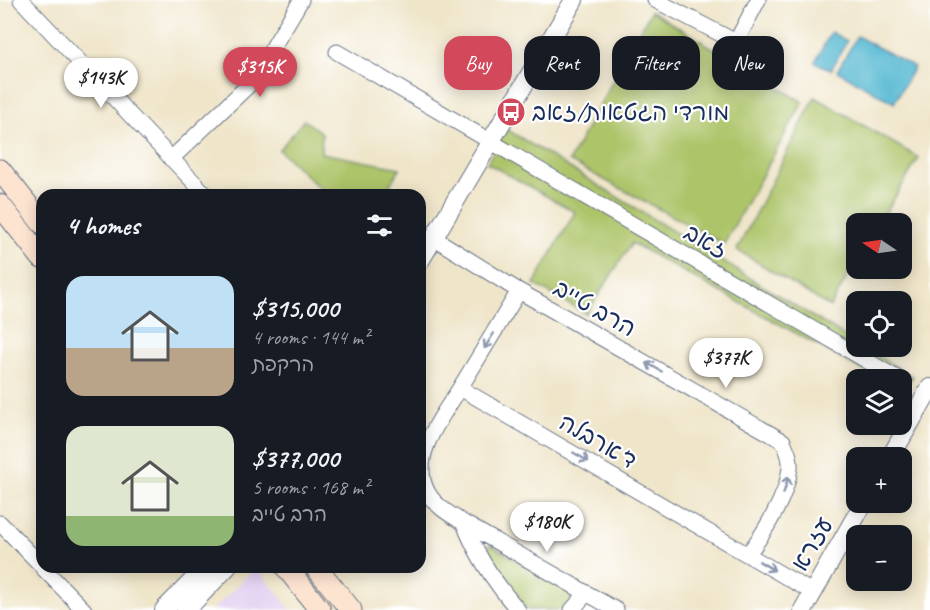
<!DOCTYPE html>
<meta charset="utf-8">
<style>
:root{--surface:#171b24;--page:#242831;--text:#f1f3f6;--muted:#9ea1a6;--accent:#d1495b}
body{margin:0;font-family:Caveat,"Playpen Sans Hebrew",sans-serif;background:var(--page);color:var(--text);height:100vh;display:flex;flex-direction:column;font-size:22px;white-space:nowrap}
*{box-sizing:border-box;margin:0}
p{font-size:20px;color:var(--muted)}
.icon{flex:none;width:33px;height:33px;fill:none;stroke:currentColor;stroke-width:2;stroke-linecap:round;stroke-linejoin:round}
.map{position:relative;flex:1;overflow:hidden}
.side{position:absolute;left:36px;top:189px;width:390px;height:384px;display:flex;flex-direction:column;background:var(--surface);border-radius:18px;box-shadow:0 3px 15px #0003}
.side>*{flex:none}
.hud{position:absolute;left:444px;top:36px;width:396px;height:54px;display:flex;gap:12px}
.needle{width:39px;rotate:283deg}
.controls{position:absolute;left:846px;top:213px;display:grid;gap:12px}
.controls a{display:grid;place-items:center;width:66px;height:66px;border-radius:12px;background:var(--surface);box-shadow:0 3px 15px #0003;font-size:30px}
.price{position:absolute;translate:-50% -51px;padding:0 14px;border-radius:21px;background:#fff;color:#222;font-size:20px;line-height:39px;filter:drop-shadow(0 2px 3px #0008)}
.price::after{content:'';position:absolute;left:50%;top:36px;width:18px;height:14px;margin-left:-9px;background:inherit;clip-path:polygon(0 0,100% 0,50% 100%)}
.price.on{background:var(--accent);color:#fff}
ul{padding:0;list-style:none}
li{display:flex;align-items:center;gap:18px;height:150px;padding:0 30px}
li span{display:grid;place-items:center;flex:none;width:168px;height:120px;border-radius:18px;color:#555}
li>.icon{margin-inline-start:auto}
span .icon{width:72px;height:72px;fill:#fffc;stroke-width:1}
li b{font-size:26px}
h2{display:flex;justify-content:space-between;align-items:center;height:72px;padding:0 30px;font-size:26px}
.pill{padding:0 21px;border-radius:18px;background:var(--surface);box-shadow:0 3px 15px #0003;font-size:21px;line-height:54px}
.pill.on{background:var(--accent);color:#fff}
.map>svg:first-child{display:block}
.built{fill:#e4d3f2}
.green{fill:#adc469;stroke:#647a64;stroke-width:1.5}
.water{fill:#53b8d1;stroke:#377498;stroke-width:1.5}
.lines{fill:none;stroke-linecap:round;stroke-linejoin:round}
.minor-casing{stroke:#656f83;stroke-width:17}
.tertiary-casing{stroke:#656f83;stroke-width:20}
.secondary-casing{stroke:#656f83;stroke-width:23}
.minor{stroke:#fff;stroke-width:15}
.tertiary{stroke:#fff;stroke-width:18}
.secondary{stroke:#fde4d1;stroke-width:21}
.oneway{stroke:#8d97ae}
.labels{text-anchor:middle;stroke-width:4.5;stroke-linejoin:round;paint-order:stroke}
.poi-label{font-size:24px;fill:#1b2f5e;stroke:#fff;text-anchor:start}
.street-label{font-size:24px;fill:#1b2f5e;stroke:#fff}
</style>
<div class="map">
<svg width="930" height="610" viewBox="0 0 930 610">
<rect width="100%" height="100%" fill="#fff"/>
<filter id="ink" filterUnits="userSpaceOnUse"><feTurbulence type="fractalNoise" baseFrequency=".0167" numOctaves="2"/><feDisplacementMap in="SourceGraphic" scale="12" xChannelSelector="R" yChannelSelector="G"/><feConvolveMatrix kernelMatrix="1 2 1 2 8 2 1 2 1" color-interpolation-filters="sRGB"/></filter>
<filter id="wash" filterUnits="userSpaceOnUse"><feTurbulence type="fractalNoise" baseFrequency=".008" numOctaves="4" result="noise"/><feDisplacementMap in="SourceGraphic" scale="24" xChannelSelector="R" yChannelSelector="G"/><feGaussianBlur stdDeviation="1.35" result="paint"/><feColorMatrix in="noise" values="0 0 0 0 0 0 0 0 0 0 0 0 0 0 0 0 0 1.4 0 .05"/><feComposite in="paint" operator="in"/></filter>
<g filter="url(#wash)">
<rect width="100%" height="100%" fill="#efe5c9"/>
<path class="built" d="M256,567L291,610H213Z"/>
<path class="green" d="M651,11L803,102L724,244L569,161Z
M815,97L919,158L879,223L856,224V262L830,307L737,250Z
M304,120L322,133L321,153L400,168L384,195H327L279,150Z
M506,129L856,343V346L863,347L913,377L902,389V380L879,379L632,243L586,314L534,284L575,212L487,163Z
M490,544L575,596L563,610H528L509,590L484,558Z"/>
<path class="water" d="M831,32L847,41L831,70L815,62Z
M857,36L914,67L894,103L837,71Z"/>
</g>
<g filter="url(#ink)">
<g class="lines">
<g class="minor-casing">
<path id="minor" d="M21,0L206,195
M655,0L736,42L758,0
M337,52L900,380
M171,159L253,81L301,0
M434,238L519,291L783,441C787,450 791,458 790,468C787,496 765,532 748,554
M519,291L460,388L812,592
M460,388C442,417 408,457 428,493C436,507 451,515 464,523L616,610
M0,523L42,566
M464,523C476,556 495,583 518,610
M42,567L84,610
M572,610L586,594"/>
</g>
<g class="tertiary-casing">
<path id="tertiary" d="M420,261L574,0
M890,458L930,388
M164,610L206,567
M186,610L227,567
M803,610L864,502"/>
</g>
<g class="secondary-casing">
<path id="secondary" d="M0,170L42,223
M0,205L42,258
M286,567L320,610
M316,567L351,610"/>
</g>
<use href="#minor" class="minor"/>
<use href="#tertiary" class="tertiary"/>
<use href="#secondary" class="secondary"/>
</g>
<defs><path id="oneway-shaft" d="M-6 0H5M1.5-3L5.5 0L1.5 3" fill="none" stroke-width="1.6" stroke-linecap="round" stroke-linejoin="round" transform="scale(1.5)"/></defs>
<g class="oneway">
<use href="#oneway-shaft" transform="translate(489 341) rotate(122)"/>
<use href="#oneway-shaft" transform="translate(654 367) rotate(-150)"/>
<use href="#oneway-shaft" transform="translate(581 457) rotate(30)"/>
<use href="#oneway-shaft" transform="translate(786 485) rotate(-73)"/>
<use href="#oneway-shaft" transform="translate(767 566) rotate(31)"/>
</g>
</g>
<defs>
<g id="bus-disc" transform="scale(1.5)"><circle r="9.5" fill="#d1495b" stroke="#fff"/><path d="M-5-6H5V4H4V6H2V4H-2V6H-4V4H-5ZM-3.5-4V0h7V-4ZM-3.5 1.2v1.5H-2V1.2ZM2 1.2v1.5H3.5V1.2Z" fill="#fff"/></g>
</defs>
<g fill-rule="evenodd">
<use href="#bus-disc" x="511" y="112"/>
</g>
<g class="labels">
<g class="poi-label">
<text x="532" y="120">מורדי הגטאות/זאב</text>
</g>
<g class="street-label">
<text transform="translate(706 241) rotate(30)" y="8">זאב</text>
<text transform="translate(595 308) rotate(30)" y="8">הרב טייב</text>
<text transform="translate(598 441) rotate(30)" y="8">ד'ארבלה</text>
<text transform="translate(812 544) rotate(-60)" y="8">עזרא</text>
</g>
</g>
</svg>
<div class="controls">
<a><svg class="needle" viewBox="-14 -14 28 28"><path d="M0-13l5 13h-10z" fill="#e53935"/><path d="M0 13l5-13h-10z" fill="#9ea1a6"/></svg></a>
<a><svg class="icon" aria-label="locate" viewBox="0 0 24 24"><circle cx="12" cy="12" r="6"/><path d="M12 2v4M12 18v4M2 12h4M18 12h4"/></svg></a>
<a><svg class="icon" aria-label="layers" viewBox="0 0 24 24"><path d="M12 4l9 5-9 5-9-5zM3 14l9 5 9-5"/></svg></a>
<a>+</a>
<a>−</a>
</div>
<b class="price on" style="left:260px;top:98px">$315K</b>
<b class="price" style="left:101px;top:109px">$143K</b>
<b class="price" style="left:726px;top:389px">$377K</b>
<b class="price" style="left:547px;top:553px">$180K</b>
<div class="hud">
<a class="pill on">Buy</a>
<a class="pill">Rent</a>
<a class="pill">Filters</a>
<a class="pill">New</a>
</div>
<section class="side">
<h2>4 homes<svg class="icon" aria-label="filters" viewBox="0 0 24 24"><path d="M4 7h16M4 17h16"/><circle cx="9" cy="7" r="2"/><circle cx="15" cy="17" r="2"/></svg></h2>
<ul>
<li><span style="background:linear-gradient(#bfe0f5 60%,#b9a48a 0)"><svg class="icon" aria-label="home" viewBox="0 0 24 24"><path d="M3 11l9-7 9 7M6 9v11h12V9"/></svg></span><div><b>$315,000</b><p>4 rooms · 144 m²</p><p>הרקפת</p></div></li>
<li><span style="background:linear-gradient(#dfe7d0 75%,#8fb573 0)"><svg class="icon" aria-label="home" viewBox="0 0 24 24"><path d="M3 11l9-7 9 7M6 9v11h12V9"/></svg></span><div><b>$377,000</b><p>5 rooms · 168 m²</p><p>הרב טייב</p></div></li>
</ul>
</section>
</div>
